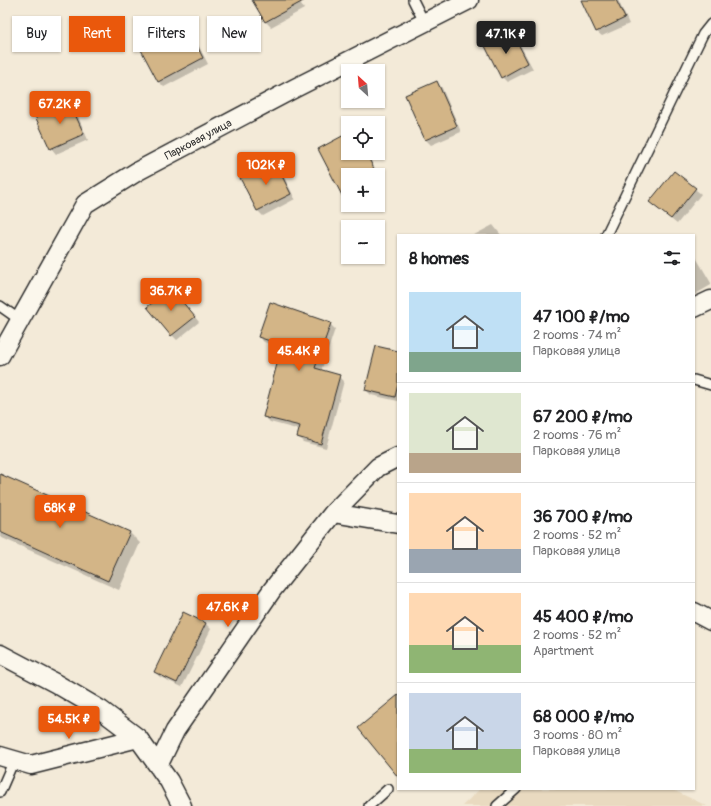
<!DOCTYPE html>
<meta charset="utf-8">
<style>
:root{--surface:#fff;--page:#f2f2f2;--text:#202124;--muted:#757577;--line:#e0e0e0;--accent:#ea580c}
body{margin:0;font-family:Pangolin,sans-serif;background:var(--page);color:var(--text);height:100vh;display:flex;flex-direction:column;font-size:15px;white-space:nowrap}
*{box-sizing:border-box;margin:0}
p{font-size:13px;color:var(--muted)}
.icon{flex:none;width:22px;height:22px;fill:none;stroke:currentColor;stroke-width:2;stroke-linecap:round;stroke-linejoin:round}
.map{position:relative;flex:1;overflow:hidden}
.panel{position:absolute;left:397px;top:234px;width:298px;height:556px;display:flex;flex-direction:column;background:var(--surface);border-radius:0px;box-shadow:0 1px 3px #0004}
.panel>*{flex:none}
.hud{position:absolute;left:12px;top:16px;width:325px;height:36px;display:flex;gap:8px}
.needle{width:26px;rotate:334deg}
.controls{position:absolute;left:341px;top:64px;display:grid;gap:8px}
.controls a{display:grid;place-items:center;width:44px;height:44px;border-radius:0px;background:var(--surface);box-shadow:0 1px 3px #0004;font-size:20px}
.price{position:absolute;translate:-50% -34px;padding:0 9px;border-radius:4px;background:var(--accent);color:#fff;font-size:13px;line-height:26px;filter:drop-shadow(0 1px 2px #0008)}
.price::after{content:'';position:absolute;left:50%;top:24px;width:12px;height:9px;margin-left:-6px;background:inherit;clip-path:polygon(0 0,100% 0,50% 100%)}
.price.on{background:#222;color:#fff}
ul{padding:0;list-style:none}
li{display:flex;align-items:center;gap:12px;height:100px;padding:0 12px}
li+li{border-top:1px solid var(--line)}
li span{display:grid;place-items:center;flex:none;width:112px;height:80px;border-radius:0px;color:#555}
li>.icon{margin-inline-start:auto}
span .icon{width:48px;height:48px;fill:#fffc;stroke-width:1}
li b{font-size:17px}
h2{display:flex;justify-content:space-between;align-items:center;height:48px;padding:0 12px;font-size:17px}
.tag{padding:0 14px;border-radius:0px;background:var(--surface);box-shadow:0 1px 3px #0004;font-size:14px;line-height:36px}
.tag.on{background:var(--accent);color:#fff}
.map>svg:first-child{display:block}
.built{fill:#e9dac0}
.shadow{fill:#0003}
.building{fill:#d3b587;stroke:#2b2b2b}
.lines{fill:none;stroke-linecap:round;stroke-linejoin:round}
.lane-casing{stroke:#2b2b2b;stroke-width:12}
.street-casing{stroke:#2b2b2b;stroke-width:21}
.lane{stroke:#fbf7ec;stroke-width:9}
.street{stroke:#fbf7ec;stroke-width:18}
.labels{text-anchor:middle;stroke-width:3;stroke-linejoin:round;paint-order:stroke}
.street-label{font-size:11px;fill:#2b2b2b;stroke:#fbf7ec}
</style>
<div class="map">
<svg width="711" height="806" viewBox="0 0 711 806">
<rect width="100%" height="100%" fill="#f3ead8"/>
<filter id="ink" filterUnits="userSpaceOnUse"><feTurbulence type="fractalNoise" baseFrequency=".025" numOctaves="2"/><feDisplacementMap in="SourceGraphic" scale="8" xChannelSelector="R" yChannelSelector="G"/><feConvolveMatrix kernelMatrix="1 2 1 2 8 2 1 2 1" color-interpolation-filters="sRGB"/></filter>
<g filter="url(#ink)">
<path class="built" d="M480,789H671L707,806H462Z"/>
<path class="shadow" d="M254,0H299L304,9L271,27L266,22Z
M582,0H618L629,24L602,36L596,31Z
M186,26L191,31L208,64L164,87L158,81Z
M512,34L517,39L533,69L507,82L502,77Z
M437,82L442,88L461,132L431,145L426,140L406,96Z
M69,102L74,107L88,140L56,154L51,148Z
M348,135V153H367L378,175H348V190L344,192L339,187L319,149Z
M273,161L279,167L295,199L263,216L258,211L241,178Z
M674,172L701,194L677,224L656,207Z
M493,225L501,235H474Z
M694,254L711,283V285L694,295Z
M176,294L199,322L177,340L172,335Z
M330,324L335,329L321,371L339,376L344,381L326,448L303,442L298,437L300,430L270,422L264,416L283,348L264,342L259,337Z
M398,352V401L371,395L366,390Z
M0,475L130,533L140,543L119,590L0,537Z
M184,614L206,624L211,629L182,687L160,677L155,672Z"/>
<path class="building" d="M252,0H305L265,22Z
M581,0H616L625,18L596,32Z
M186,24L203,58L158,82L140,48Z
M512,32L528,63L501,78L485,46Z
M437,81L457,126L425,140L405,95Z
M69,101L84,134L50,149L35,116Z
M348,133V153H366L374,169L363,175H348V207L318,149Z
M274,160L291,194L257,211L240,178Z
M674,171L696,188L671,219L649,202Z
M171,288L195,317L171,336L147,307Z
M270,302L331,323L315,368L340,375L321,444L297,437L300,426L263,417L282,345L258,337Z
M376,346L398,351V384L395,397L365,390Z
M0,474L130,532L108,581L0,532Z
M183,612L206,623L177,683L154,672Z
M398,695V777L358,728Z"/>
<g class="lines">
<g class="lane-casing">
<path id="lane" d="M413,0L424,22
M606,235L703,34L711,24
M0,306L20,320
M694,380L711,385
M0,792L14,760
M369,806L388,789
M497,806L516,789"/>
</g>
<g class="street-casing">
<path id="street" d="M694,308L711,300
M0,356L85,204L138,171L295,88L469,0
M333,513L398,524
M694,612L711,621
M0,654L55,683L101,710L138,738L169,781L182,806
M0,756L31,765L138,738
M158,766L175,731L272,590L333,513L378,467L398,457"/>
</g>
<use href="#lane" class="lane"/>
<use href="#street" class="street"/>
</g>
</g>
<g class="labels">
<g class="street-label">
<text transform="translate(198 139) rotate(-28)" y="4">Парковая улица</text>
</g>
</g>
</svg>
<div class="controls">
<a><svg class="needle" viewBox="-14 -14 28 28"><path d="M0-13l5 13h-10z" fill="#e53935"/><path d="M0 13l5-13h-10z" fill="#757577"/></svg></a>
<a><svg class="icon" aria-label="locate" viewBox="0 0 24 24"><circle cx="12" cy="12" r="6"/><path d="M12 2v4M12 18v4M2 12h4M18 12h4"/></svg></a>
<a>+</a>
<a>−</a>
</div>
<b class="price on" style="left:506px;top:55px">47.1K ₽</b>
<b class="price" style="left:60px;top:125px">67.2K ₽</b>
<b class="price" style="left:266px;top:186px">102K ₽</b>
<b class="price" style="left:171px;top:312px">36.7K ₽</b>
<b class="price" style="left:299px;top:372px">45.4K ₽</b>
<b class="price" style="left:60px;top:529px">68K ₽</b>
<b class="price" style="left:228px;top:628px">47.6K ₽</b>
<b class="price" style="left:69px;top:740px">54.5K ₽</b>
<div class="hud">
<a class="tag">Buy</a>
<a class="tag on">Rent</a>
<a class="tag">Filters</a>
<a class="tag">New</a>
</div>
<section class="panel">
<h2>8 homes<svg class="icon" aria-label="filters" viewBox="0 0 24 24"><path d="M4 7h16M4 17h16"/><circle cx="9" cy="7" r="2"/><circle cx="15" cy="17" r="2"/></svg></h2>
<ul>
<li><span style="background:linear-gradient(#bfe0f5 75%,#7fa58c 0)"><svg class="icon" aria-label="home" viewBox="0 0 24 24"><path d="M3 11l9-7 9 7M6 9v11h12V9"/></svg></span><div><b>47 100 ₽/mo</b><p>2 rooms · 74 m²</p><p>Парковая улица</p></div></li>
<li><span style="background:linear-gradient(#dfe7d0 75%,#b9a48a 0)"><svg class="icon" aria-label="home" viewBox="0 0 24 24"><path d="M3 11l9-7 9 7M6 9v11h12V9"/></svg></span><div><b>67 200 ₽/mo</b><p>2 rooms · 76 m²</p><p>Парковая улица</p></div></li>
<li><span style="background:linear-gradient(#ffd9b3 70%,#9aa5b1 0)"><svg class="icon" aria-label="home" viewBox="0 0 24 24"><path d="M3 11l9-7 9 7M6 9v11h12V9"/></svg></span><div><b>36 700 ₽/mo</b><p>2 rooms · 52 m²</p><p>Парковая улица</p></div></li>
<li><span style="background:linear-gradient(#ffd9b3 65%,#8fb573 0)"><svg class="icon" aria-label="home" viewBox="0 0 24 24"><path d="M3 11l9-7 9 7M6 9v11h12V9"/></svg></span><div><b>45 400 ₽/mo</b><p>2 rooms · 52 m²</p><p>Apartment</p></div></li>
<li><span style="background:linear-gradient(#c9d6e8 70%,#8fb573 0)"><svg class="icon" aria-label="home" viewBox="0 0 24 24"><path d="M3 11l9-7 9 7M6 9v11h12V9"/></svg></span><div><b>68 000 ₽/mo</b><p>3 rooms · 80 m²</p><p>Парковая улица</p></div></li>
</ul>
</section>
</div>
